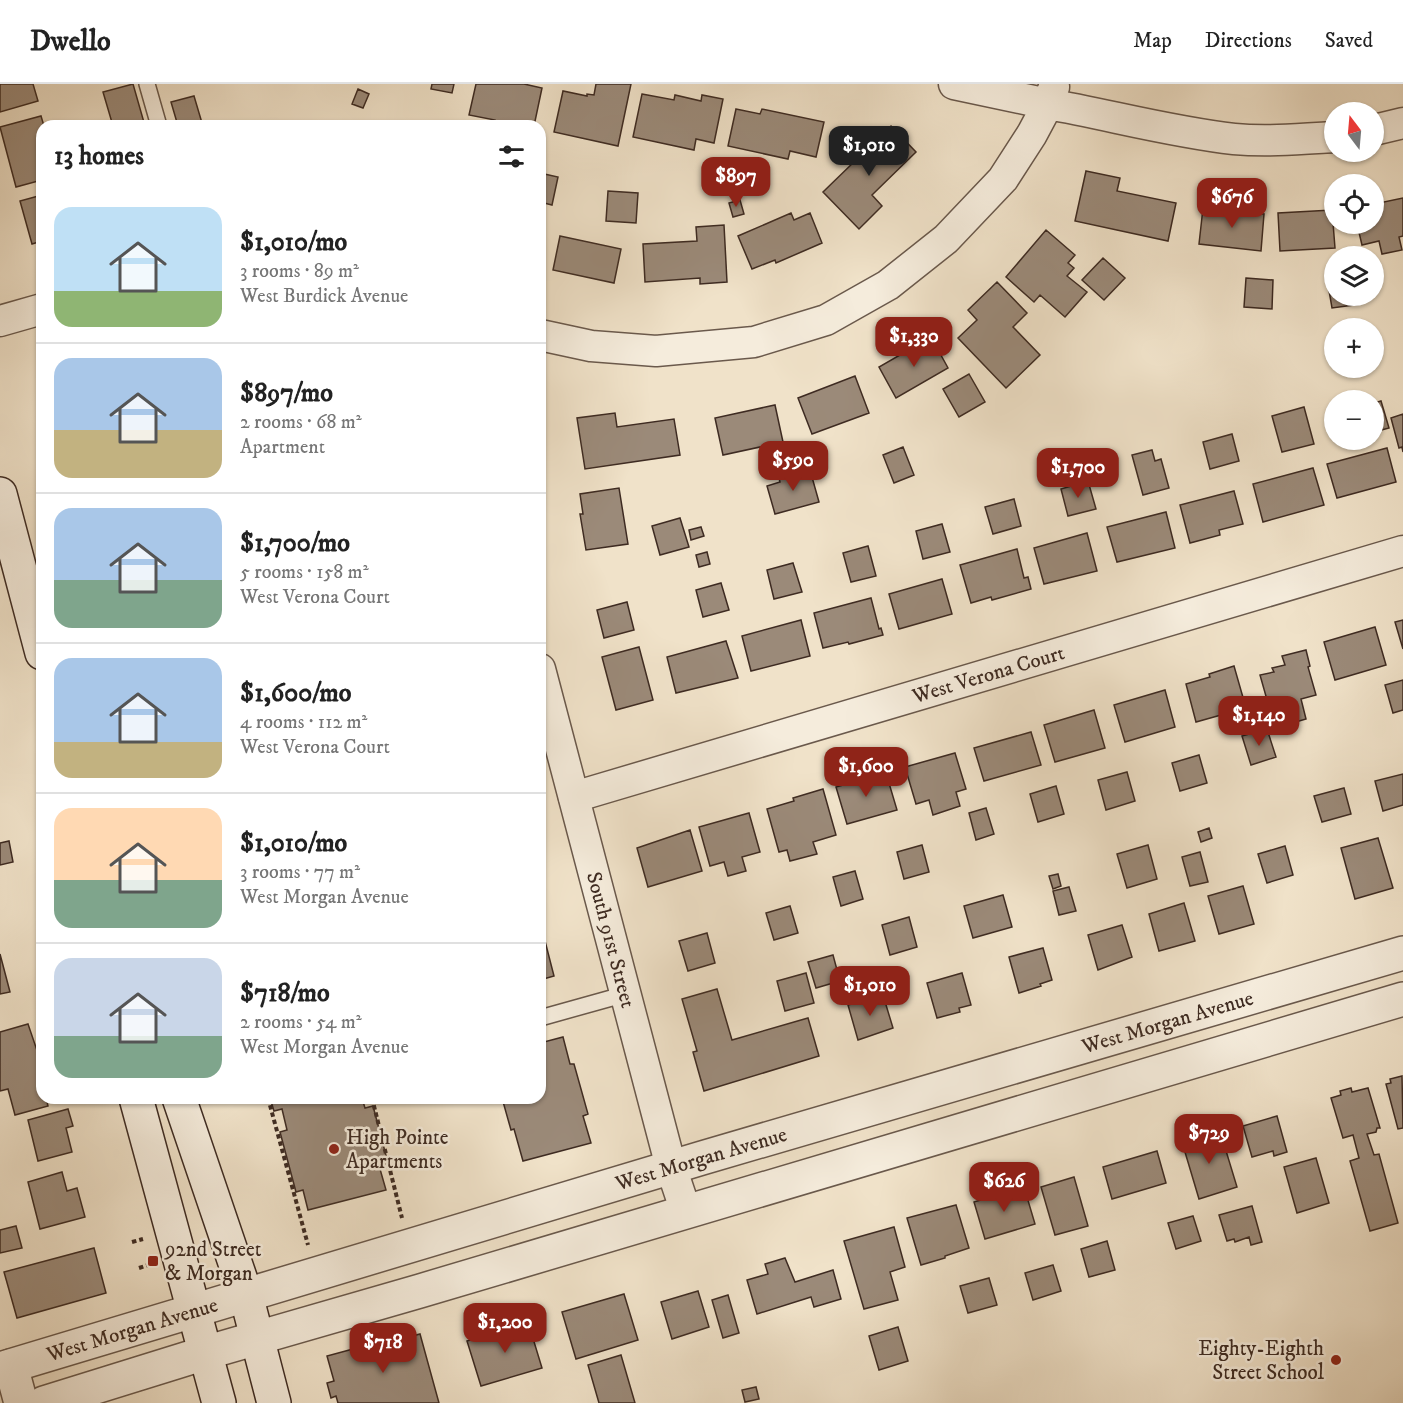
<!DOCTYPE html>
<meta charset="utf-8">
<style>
:root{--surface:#fff;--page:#f2f2f2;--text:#222;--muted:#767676;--line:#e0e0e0;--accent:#8f2418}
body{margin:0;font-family:"IM FELL DW Pica",serif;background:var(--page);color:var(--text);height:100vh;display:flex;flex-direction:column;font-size:22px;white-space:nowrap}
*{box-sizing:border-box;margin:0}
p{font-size:20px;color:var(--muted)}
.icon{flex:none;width:33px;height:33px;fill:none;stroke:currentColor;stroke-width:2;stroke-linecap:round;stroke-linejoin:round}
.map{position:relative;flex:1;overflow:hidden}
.panel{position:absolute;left:36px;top:36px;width:510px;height:984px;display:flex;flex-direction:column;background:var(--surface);border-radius:18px;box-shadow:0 2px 4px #0004}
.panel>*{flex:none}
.needle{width:39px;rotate:344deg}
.fabs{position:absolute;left:1324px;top:18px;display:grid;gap:12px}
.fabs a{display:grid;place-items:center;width:60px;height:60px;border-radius:50%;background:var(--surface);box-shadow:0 2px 4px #0004;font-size:30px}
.price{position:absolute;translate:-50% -51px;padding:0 14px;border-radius:12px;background:var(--accent);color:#fff;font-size:20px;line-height:39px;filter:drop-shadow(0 2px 3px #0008)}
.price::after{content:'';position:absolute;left:50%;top:36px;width:18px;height:14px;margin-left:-9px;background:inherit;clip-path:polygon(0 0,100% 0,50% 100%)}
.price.selected{background:#222;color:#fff}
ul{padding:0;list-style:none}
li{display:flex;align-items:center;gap:18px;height:150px;padding:0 18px}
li+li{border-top:2px solid var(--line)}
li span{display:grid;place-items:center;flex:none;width:168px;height:120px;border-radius:18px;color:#555}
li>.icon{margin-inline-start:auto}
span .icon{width:72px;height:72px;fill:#fffc;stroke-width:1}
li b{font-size:26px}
h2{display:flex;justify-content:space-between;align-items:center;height:72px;padding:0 18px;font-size:26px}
header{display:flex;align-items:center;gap:36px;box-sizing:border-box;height:84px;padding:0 30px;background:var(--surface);border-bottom:2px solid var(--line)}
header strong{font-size:28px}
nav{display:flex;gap:33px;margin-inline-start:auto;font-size:21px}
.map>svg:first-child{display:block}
.building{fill:#9b8a79;stroke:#3e2b22;stroke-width:1.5}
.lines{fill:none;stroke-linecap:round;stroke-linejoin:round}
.service-casing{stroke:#6a594c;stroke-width:18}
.minor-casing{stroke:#6a594c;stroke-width:33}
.tertiary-casing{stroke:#6a594c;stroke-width:36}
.secondary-casing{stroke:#3e2b22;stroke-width:36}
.path{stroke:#3e2b22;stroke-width:4;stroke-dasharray:4.5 3;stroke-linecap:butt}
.service{stroke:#f5ecdc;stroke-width:15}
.minor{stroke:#f5ecdc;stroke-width:30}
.tertiary{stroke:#f5ecdc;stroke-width:33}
.secondary{stroke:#f5ecdc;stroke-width:33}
.poi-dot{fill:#8f2418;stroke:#f5ecdc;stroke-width:2}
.labels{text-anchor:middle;stroke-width:5;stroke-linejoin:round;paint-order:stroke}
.street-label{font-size:21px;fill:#3e2b22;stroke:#f5ecdc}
.poi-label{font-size:21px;fill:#3e2b22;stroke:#f5ecdc;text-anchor:start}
</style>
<header>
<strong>Dwello</strong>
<nav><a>Map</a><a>Directions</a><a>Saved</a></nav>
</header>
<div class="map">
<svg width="1403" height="1319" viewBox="0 0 1403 1319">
<rect width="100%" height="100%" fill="#f0e2c9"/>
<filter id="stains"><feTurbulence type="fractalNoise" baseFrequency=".00333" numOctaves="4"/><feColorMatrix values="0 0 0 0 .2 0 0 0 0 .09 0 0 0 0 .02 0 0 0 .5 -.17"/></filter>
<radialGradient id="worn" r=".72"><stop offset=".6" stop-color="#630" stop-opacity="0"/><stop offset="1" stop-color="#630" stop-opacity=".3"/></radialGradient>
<path class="building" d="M0,0H33L38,17L0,28Z
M133,0L145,42H113L103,8Z
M432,0H454L452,9L431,5Z
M476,0H524L542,4L534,42H494L495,36L469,31Z
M596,0H631L618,62L554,48L563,7L587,12V10L594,11Z
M358,5L369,10L363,24L352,20Z
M642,10L674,16L675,11L701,17L702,11L723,15L714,59L696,55L694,66L633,53Z
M194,12L202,39L190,42H178L171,18Z
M736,25L760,30L762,25L824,38L816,73L790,67L788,75L728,62Z
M41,32L44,42H42V96L16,103L0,43Z
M891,42L916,68L872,111L882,122L859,145L823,108Z
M1086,87L1120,94L1117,107L1176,119L1168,157L1075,137Z
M540,89L558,93L552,121L540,118Z
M608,107L638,109L636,139L606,137Z
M42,111V157L32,160L20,117Z
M1403,114V152L1399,153L1402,166L1382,170L1379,157L1362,161L1357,140H1374V120Z
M740,116L744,130L733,133L729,119Z
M1203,124L1264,130L1261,167L1199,160Z
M1332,126L1335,164L1280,167L1278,129Z
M791,129L794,136L810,129L822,159L776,179L775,176L752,185L738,152Z
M724,141L727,198L700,200V194L645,198L643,160L697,157L696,143Z
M1046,146L1075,171L1068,179L1074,184L1067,192L1087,208L1065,233L1040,211L1034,218L1006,193Z
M560,152L621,165L614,199L553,186Z
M1103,174L1125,194L1104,216L1082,196Z
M1246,194L1273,196L1272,225L1244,223Z
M1335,194V212H1359L1361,220L1332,224L1327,195Z
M997,198L1027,229L1013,243L1040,271L1006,304L958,254L977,236L968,226Z
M931,253L948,284L896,314L879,283Z
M969,290L985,318L959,333L943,305Z
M855,292L869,329L812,350L798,314Z
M1381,317L1389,344L1374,348V319Z
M775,321L783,358L723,371L715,334Z
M1304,323L1314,360L1282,368L1272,332Z
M615,329L617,343L674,335L680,371L585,385L577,334Z
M1403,330V368L1402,363L1399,364L1391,334Z
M1232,350L1239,377L1210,385L1203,358Z
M903,363L914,391L894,399L883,371Z
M1387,364L1396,398L1337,414L1327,380Z
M1152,366L1155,377L1161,375L1169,404L1143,411L1132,371Z
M1313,384L1324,421L1263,438L1253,400Z
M810,386L819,418L775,430L767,402L780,398L779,394Z
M1088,397L1096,425L1068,432L1061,405Z
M619,404L628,460L586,466L580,430H583L580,410Z
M1234,407L1243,440L1219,446L1220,451L1190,459L1180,421Z
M1014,415L1021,442L993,450L985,423Z
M1166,428L1175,464L1117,478L1107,443Z
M680,434L689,463L660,471L652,442Z
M942,440L950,468L923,475L916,447Z
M701,443L704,452L691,456L689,446Z
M1087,449L1097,487L1044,500L1034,464Z
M868,462L876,492L851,498L843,469Z
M1017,465L1024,494L1028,493L1031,505L992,516L991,513L971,519L960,481Z
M707,468L710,480L699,483L696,471Z
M793,479L802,508L774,515L767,486Z
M942,495L952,530L899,545L889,510Z
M721,499L729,526L703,533L696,506Z
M871,514L879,545L881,544L883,551L849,560L848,558L823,564L814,529Z
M627,518L634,546L604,554L597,526Z
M801,536L810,572L751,587L742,552Z
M1403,536V565L1395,538Z
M1375,543L1386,581L1335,596L1324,558Z
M726,557L738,594L676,609L667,573Z
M639,563L653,616L616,626L602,573Z
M1306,566L1310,582L1308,583L1316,611L1301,615L1306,635L1275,644L1260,591L1274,588L1272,584L1285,581L1282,572Z
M1234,582L1246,624L1196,638L1186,600L1210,593L1209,590Z
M1403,596V626L1393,629L1385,601Z
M1165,606L1175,643L1125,658L1114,621Z
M1094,626L1105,664L1055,678L1044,641Z
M1267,645L1276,673L1251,681L1242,652Z
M1031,648L1041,681L984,697L974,664Z
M955,669L966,705L956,708L960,722L933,731L929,716L916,720L905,683Z
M1199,671L1207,699L1180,707L1172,679Z
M1127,688L1135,717L1106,726L1098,696Z
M886,689L897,726L847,740L836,703Z
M1403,690V721L1383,727L1375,697Z
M1056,702L1064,730L1038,738L1030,710Z
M1344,704L1351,730L1322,738L1314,712Z
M823,705L836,751L813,758L817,770L790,777L787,766L779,768L767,725L794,717L793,714Z
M986,724L994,750L976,756L969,729Z
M749,729L760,768L742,773L746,787L728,792L724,778L710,782L699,743Z
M1209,744L1212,754L1201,758L1198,748Z
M690,746L702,787L648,803L637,764Z
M1378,754L1393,804L1355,815L1341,764Z
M9,757L13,778L0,781V759Z
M922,761L929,788L904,795L897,768Z
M1148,761L1157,795L1127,804L1117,770Z
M1285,762L1293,791L1267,799L1258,770Z
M1200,768L1208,798L1190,802L1182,773Z
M855,787L863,815L841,822L833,793Z
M1058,790L1061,802L1053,805L1049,792Z
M1243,802L1254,840L1219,850L1208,812Z
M1069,803L1076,827L1059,831L1053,807Z
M1003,811L1012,843L973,854L964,822Z
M1184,819L1195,857L1159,867L1149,830Z
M790,822L798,849L774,856L766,829Z
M909,833L917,863L890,871L882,841Z
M1122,841L1132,873L1098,886L1088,851Z
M707,849L715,879L688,887L679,857Z
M545,857L554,892L540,896V859Z
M1043,864L1052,896L1040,900L1041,902L1019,909L1009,873Z
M0,870L10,908L0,910Z
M833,871L840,897L816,904L808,878Z
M806,889L814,919L785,927L777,897Z
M962,889L971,921L959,924L960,928L937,934L927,899Z
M717,905L732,956L808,934L819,972L704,1007L693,968L697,967L682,915Z
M883,911L893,944L858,956L848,921Z
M28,940L42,981V1014H46L48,1022L15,1031L8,1005L0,1007V948Z
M563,953L570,980H574L588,1030L583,1032L591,1059L523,1077L514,1045L511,1046L502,1014H540V959Z
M1402,992L1403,1044L1398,1045L1386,1000L1391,999L1390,995Z
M1351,1004L1352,1008L1368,1004L1380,1044H1377L1376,1048L1367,1050L1374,1071L1379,1070L1398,1139L1370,1147L1350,1077L1359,1074L1353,1051L1343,1054L1331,1014L1341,1011L1340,1007Z
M270,1014H362L365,1024L373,1022L389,1083L380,1085L386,1106L308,1126L303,1106L296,1108L280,1048L287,1046L282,1025L274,1027Z
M68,1025L73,1042L66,1044L72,1068L38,1077L28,1036Z
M1277,1032L1287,1068L1274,1072L1273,1067L1252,1073L1243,1042Z
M1220,1047L1237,1103L1199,1115L1182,1058Z
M1157,1067L1166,1099L1112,1115L1103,1083Z
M1316,1074L1329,1119L1297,1129L1284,1083Z
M62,1088L67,1107L77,1104L85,1133L40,1145L28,1098Z
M1074,1093L1088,1142L1055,1151L1041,1103Z
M1024,1103L1035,1140L985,1155L974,1118Z
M956,1121L969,1164L945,1172V1174L921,1181L907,1134Z
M1252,1122L1262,1158L1251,1161L1249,1153L1235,1158L1234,1155L1227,1157L1219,1131Z
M1193,1132L1201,1157L1176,1165L1168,1139Z
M16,1142L22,1164L0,1169V1146Z
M894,1143L905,1183L890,1188L898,1216L864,1225L844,1157Z
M1107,1157L1115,1186L1089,1193L1081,1165Z
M94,1164L106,1209L17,1234L4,1188Z
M785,1174L795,1198L833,1186L841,1215L814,1223L811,1213L757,1230L747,1196L768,1190L765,1180Z
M1053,1181L1061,1207L1033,1216L1025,1189Z
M989,1194L997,1221L968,1229L960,1202Z
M698,1207L709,1243L672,1255L661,1218Z
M624,1210L638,1256L576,1275L562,1228Z
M728,1211L739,1249L723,1254L712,1216Z
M528,1238L542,1284L481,1302L467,1257Z
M898,1243L908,1277L879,1286L869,1252Z
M420,1250L439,1319H338L336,1312L331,1314L327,1299L334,1297L327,1272L379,1258L380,1261Z
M621,1271L635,1319H599L588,1281Z
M756,1303L759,1315L745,1318L742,1306Z"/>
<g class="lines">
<g class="service-casing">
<path id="service" d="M147,0L159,42
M540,934L626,910"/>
</g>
<g class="minor-casing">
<g id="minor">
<path d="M954,0L1048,20L1054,3"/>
<path d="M1374,46L1403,39"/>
<path d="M0,237L42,225"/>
<path d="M540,251L591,262L656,267L754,258L826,236L888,201L946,155L1003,95L1032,50L1048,20C1110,31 1171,48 1234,55C1267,58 1302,55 1335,53"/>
<path id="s1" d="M540,585L671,1083L686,1128"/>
<path id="s2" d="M574,713L1403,467"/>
</g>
</g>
<g class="tertiary-casing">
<g id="tertiary">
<path d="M11,1282L21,1319"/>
<path id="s3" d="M0,1285L702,1074L1403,869"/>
<path d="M44,1319L205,1269L420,1207L1403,915"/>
</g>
</g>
<g class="secondary-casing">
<path id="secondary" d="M0,410L42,569
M136,1014L219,1319
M179,1014L246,1211L274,1319"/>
</g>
<path class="path" d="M268,1014L308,1161
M372,1014L402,1134
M132,1158L143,1155
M139,1184L151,1180"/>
<use href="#service" class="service"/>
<use href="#minor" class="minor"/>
<use href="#tertiary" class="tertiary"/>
<use href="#secondary" class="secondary"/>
</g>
<g class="poi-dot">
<circle cx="334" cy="1065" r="6"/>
<rect x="147" y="1171" width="12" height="12" rx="3"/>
<circle cx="1336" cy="1276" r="6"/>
</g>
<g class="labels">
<g class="street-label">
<text dy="7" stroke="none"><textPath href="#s2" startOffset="432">West Verona Court</textPath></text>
<text dy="7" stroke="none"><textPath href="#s1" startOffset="280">South 91st Street</textPath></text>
<text dy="7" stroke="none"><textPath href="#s3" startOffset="1218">West Morgan Avenue</textPath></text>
<text dy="7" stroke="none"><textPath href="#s3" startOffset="732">West Morgan Avenue</textPath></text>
<text dy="7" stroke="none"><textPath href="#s3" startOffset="138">West Morgan Avenue</textPath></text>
</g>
<g class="poi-label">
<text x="346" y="1060">High Pointe<tspan x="346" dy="24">Apartments</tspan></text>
<text x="165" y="1172">92nd Street<tspan x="165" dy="24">&amp; Morgan</tspan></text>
<text x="1324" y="1271" text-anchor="end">Eighty-Eighth<tspan x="1324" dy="24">Street School</tspan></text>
</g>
</g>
<rect width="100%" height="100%" filter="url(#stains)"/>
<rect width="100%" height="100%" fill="url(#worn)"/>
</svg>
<div class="fabs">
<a><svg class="needle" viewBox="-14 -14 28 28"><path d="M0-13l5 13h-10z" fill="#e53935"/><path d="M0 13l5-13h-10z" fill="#767676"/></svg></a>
<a><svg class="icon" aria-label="locate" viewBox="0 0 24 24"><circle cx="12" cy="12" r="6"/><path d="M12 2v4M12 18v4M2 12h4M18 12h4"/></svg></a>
<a><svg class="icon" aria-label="layers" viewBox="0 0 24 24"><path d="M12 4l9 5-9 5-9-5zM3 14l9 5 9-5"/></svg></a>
<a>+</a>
<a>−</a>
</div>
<b class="price selected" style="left:869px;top:93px">$1,010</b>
<b class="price" style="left:736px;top:124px">$897</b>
<b class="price" style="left:1232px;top:145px">$676</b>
<b class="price" style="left:914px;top:284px">$1,330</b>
<b class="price" style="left:793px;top:408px">$590</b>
<b class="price" style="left:1078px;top:415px">$1,700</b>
<b class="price" style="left:1259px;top:663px">$1,140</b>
<b class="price" style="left:866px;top:714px">$1,600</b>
<b class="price" style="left:870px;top:933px">$1,010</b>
<b class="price" style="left:1209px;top:1081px">$729</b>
<b class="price" style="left:1004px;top:1129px">$626</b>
<b class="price" style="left:505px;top:1270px">$1,200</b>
<b class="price" style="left:383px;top:1290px">$718</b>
<section class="panel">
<h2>13 homes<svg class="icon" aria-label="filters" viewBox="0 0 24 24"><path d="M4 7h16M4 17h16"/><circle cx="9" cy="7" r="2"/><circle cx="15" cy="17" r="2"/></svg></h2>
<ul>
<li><span style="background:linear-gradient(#bfe0f5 70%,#8fb573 0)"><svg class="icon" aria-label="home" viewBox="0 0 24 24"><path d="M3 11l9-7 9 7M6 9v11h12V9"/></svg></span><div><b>$1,010/mo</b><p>3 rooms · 89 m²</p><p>West Burdick Avenue</p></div></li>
<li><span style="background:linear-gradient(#a9c7e8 60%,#c2b280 0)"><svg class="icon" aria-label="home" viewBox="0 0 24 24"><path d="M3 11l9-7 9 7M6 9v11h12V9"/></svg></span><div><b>$897/mo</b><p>2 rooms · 68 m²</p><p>Apartment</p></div></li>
<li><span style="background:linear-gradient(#a9c7e8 60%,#7fa58c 0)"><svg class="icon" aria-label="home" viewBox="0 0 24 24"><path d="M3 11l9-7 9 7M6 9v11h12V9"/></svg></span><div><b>$1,700/mo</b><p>5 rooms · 158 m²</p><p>West Verona Court</p></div></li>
<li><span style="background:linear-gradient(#a9c7e8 70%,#c2b280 0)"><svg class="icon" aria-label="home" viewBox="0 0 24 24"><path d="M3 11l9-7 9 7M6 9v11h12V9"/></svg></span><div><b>$1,600/mo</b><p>4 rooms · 112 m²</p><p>West Verona Court</p></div></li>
<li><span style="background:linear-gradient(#ffd9b3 60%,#7fa58c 0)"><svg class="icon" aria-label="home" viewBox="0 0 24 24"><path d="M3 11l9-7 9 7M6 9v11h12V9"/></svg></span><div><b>$1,010/mo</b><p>3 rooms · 77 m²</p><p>West Morgan Avenue</p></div></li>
<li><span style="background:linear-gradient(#c9d6e8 65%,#7fa58c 0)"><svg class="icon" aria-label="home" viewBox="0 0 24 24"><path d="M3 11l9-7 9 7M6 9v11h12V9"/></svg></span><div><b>$718/mo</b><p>2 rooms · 54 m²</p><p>West Morgan Avenue</p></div></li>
</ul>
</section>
</div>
